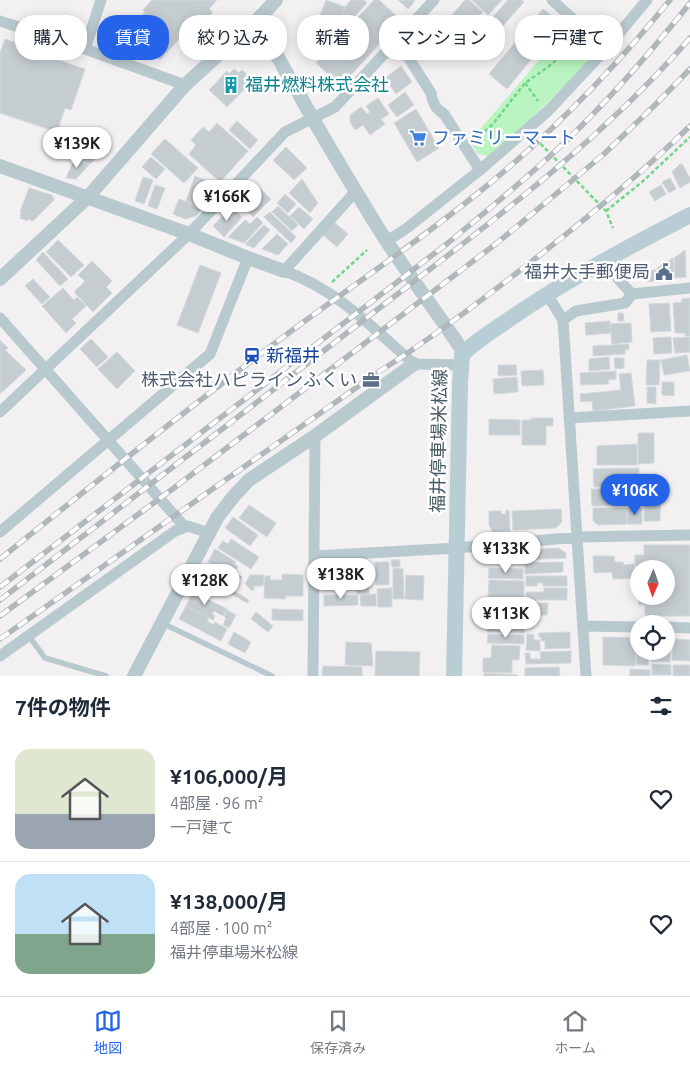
<!DOCTYPE html>
<html lang="ja">
<meta charset="utf-8">
<style>
:root{--surface:#fff;--page:#f6f6f7;--text:#1f2937;--muted:#747a83;--line:#e0e1e3;--accent:#2563eb}
body{margin:0;font-family:Ubuntu,"Noto Sans JP",sans-serif;background:var(--page);color:var(--text);height:100vh;display:flex;flex-direction:column;font-size:19px;white-space:nowrap}
*{box-sizing:border-box;margin:0}
p{font-size:16px;color:var(--muted)}
.icon{flex:none;width:28px;height:28px;fill:none;stroke:currentColor;stroke-width:2;stroke-linecap:round;stroke-linejoin:round}
.map{position:relative;height:676px;overflow:hidden}
.side{display:flex;flex-direction:column;background:var(--surface);flex:1}
.side>*{flex:none}
.banner{position:absolute;left:15px;top:15px;width:660px;height:45px;display:flex;gap:10px}
.needle{width:32px;rotate:182deg}
.tools{position:absolute;left:630px;top:560px;display:grid;gap:10px}
.tools a{display:grid;place-items:center;width:45px;height:45px;border-radius:50%;background:var(--surface);box-shadow:0 2px 12px #0003;font-size:25px}
.price{position:absolute;translate:-50% -42px;padding:0 11px;border-radius:18px;background:#fff;color:#222;font-size:16px;line-height:32px;filter:drop-shadow(0 1px 2px #0008)}
.price::after{content:'';position:absolute;left:50%;top:30px;width:15px;height:11px;margin-left:-8px;background:inherit;clip-path:polygon(0 0,100% 0,50% 100%)}
.price.current{background:var(--accent);color:#fff}
ul{padding:0;list-style:none}
li{display:flex;align-items:center;gap:15px;height:125px;padding:0 15px}
li+li{border-top:1px solid var(--line)}
li span{display:grid;place-items:center;flex:none;width:140px;height:100px;border-radius:15px;color:#555}
li>.icon{margin-inline-start:auto}
span .icon{width:60px;height:60px;fill:#fffc;stroke-width:1}
li b{font-size:21px}
h2{display:flex;justify-content:space-between;align-items:center;height:60px;padding:0 15px;font-size:21px}
.pill{padding:0 18px;border-radius:20px;background:var(--surface);box-shadow:0 2px 12px #0003;font-size:18px;line-height:45px}
.pill.current{background:var(--accent);color:#fff}
.dock{display:flex;justify-content:space-around;align-items:center;height:70px;border-top:1px solid var(--line);background:var(--surface);font-size:14px;color:var(--muted)}
.dock a{display:grid;justify-items:center;gap:2px}
.dock .current{color:var(--accent)}
.map>svg:first-child{display:block}
.green{fill:#baf5c1}
.building{fill:#c6cdd0;stroke:#d3d8dc}
.lines{fill:none;stroke-linecap:round;stroke-linejoin:round}
.path{stroke:#6dd788;stroke-width:2.5;stroke-dasharray:4 2.5;stroke-linecap:butt}
.service{stroke:#b9cacf;stroke-width:5.5}
.minor{stroke:#b9cacf;stroke-width:11}
.tertiary{stroke:#b9cacf;stroke-width:14}
.secondary{stroke:#b9cdd4;stroke-width:16}
.rail-casing{stroke:#b1b8bb;stroke-width:5.5}
.rail{stroke:#fff;stroke-width:4;stroke-dasharray:11;stroke-linecap:butt}
.labels{text-anchor:middle;stroke-width:5;stroke-linejoin:round;paint-order:stroke}
.culture-label{font-size:18px;fill:#0d838f;stroke:#fff;text-anchor:start}
.shop-label{font-size:18px;fill:#366cbe;stroke:#fff;text-anchor:start}
.service-label{font-size:18px;fill:#4e5e75;stroke:#fff;text-anchor:end}
.transit-label{font-size:18px;fill:#164399;stroke:#fff;text-anchor:start}
.street-label{font-size:18px;fill:#455a60;stroke:#fff}
</style>
<div class="map">
<svg width="690" height="676" viewBox="0 0 690 676">
<rect width="100%" height="100%" fill="#f3f0f1"/>
<path class="green" d="M565,30L589,50V61L528,122L488,156L477,153L470,141Z"/>
<path class="building" d="M152,0H217L209,9L213,12L192,34L187,30L160,60L143,44L138,49L127,40L132,35L128,32L145,12L143,10Z
M326,0L345,7L337,34L316,26Z
M351,0H364L367,3L346,26L340,20L345,7Z
M374,0H379L401,20L341,86L316,63Z
M398,0H414L415,1L408,9Z
M465,0H469L483,12L460,38L444,24Z
M472,0H502L488,15Z
M508,0H522L524,2L502,27L492,18Z
M543,9L561,23L507,89L489,74Z
M5,39L46,53V56L85,69L71,110L65,108L57,132L0,113V53Z
M401,66L412,82L396,94L385,78Z
M234,69L239,73L242,70L253,80L227,107L209,90L227,71L229,74Z
M405,92L414,105L397,117L388,105Z
M378,98L389,114L381,119L385,124L370,135L363,125L355,130L350,122V115L361,107L367,114L370,112L366,106Z
M416,109L439,148L417,162L394,123Z
M237,121L258,140L250,149L229,130Z
M217,123L248,151L220,182L189,154L196,145L191,140L203,127L209,132Z
M165,139L198,168L184,183L151,154Z
M80,146L99,154L90,164L82,161L84,156L77,153Z
M286,147L307,168L294,180L273,160Z
M151,157L165,169L156,179L142,167Z
M75,158L89,165L76,179L66,178Z
M680,164H682L690,178V182L680,188L672,172Z
M195,176L222,187L204,207L186,201Z
M143,177L153,180L144,204L135,201Z
M670,178L676,189L669,193L662,182Z
M302,179L318,203L310,213L289,193Z
M254,183L271,199L253,217L237,201Z
M155,185L165,188L157,209L148,206Z
M661,185L666,194L655,201L649,192Z
M29,188L52,195L54,200L33,221L28,219L27,221L20,218L21,212H20Z
M285,194L296,204L288,213L277,203Z
M179,199L203,208L196,216L185,219L173,214Z
M278,206L298,225L292,231L272,212Z
M231,207L242,217L224,237L213,226Z
M299,207L313,219L304,229L290,216Z
M270,212L296,237L291,243L264,217Z
M257,217L263,223L244,243L228,237L245,220L250,224Z
M334,222L348,234L337,247L323,235Z
M264,225L270,230L254,248L245,244Z
M277,234L288,244L278,255L262,249Z
M58,240L84,265L71,277L46,252Z
M685,250L686,277L675,278L674,258Z
M43,252L68,279L60,286L36,260Z
M673,258L674,278L659,280L657,268Z
M92,261L112,281L106,287L112,293L93,312L74,292L85,281L78,275Z
M200,265L221,273L198,333L177,325Z
M655,269L658,281L647,282L644,274Z
M33,279L50,297L42,304L25,286Z
M63,288L74,300L77,297L86,306L72,319L76,323L66,333L42,306Z
M690,298V336H685V333H675L673,303L682,302V299Z
M669,303L671,331L651,332L649,304Z
M618,313H623L624,321H618Z
M610,321L611,333L586,335L585,323Z
M631,323L632,342L612,344L610,324Z
M671,337L672,353L654,354L653,338Z
M690,337V352L675,353L673,338Z
M91,339L108,357L97,367L80,349Z
M0,340L8,348L5,350L26,370L0,394Z
M629,344V349L625,350V354L593,356V346Z
M117,352L135,371L117,389L98,369Z
M687,355L690,371L664,375L661,360Z
M609,357L610,369L589,371V359Z
M614,358H624V368L615,369Z
M647,360H660L659,385H646Z
M498,365H516L517,375L498,376Z
M543,370L544,385L522,386L521,371Z
M616,371V379L608,380L609,384L581,385L580,373Z
M631,373L635,406L593,411L592,401L581,402L580,394L621,390L619,374Z
M517,377L518,392L494,394L493,379Z
M662,382H674V396L662,395Z
M647,387H656V404L647,403Z
M531,418H553V426H546V445H522V420H532Z
M489,419L520,420V435H489Z
M638,433H654V463L638,464Z
M637,444V465H597V446Z
M639,468V486L594,487L593,469Z
M644,483H661L660,521H644Z
M632,488H639V505L592,506L591,489H616V496H623V502H627V496H632Z
M249,505L276,523L267,537L239,518Z
M593,508H627V524L598,525L593,521Z
M627,508H642V524H627Z
M561,509L562,522L556,528L513,530L512,511Z
M506,510H509L510,531L493,532L489,525V511H501V514H506Z
M233,517L258,535L250,546L225,528Z
M231,539L259,557L251,569L218,548L223,541L228,544Z
M644,545H690V616H645V605H639L638,595L666,596V569H644V566H635V555H644Z
M559,548L566,553V558L522,560L521,550Z
M215,549L236,562L234,564L238,566L234,572L242,577L240,580L208,562Z
M593,556H614L615,562H623L624,565L634,564L635,578L613,579L612,572L594,573Z
M391,560H400V567H392Z
M375,562H389V585H376Z
M563,562V572L525,574V563Z
M354,563H371V583H369V594H357V590H325V587Z
M207,564L240,583L237,589L229,585L228,587L249,600L247,603L201,576Z
M393,568L403,569L404,599H393Z
M489,568L523,569V579L488,578Z
M282,574L303,575V596H285V599L264,598L265,576H270V580H282Z
M250,575H264L263,586H254V590H251L245,584Z
M406,575L424,576L423,600L405,599Z
M526,576H567V586H543V583H537V586H526Z
M489,580L524,581V600L488,598Z
M392,588V607H378L377,589Z
M544,588H567V600H526V592H544Z
M193,592L227,609L223,616L214,611L212,614L215,616L213,620L186,606Z
M376,594V606H361L360,595Z
M324,595H358V605L324,606Z
M525,603H548L547,615H525Z
M186,606L209,618L207,621L214,625L215,622L227,629L221,641L179,619Z
M272,609L303,610V621L272,620Z
M227,610L236,615L229,628L223,625L226,618L224,616Z
M256,612L273,626L268,632L251,619Z
M487,618H514V621H525L524,633L487,632Z
M234,632L251,642L245,653L228,644Z
M570,632V648L545,649V641H541V637H539V633Z
M488,634L524,635V644L487,643Z
M527,634L534,635V640H540V651L526,650Z
M603,637L639,638V649H636L635,666L603,665Z
M666,638H671L670,662L651,661L652,651H666Z
M673,639L690,640V661L672,660Z
M346,642L371,643L373,666L345,665Z
M492,645L520,646L519,660H512V673L483,672V658H491Z
M376,651L420,652L419,676H375Z
M571,651V663L526,664L525,653H530V659H541L540,652Z
M637,651L649,652L648,665H636Z
M652,664L671,665V675H652Z
M673,665H690V676H673Z
M323,666L362,667V676H322Z
M559,667L560,676H525V668Z
M630,669L650,670V676H630Z
M484,673L518,675V676H484Z"/>
<g class="lines">
<path class="path" d="M525,83L538,101
M536,139L606,211L613,228
M475,140L493,124L525,83L548,67L578,42
M606,211L642,182L690,137
M332,282L367,250"/>
<path class="service" d="M162,623L272,676
M28,635L45,658L106,676"/>
<path class="minor" d="M552,0L606,49
M0,21L85,49L185,85
M398,41L431,93C432,101 436,110 444,114L480,170
M85,49L101,0
M356,191L284,271C335,288 374,329 414,364L461,365
M387,241L407,228L480,170L548,111L606,49L647,0
M606,259L619,280L632,294L690,288
M547,294L563,320L586,676
M0,318L184,526
M563,320L576,311L625,303L632,294
M0,412L189,234L285,132L335,107L434,0
M569,418L690,411
M0,532L210,354L248,258
M314,556L457,548L578,537L690,535
M583,626L639,627
M666,627L690,628
M0,656L175,531L188,526L209,533
M313,676L315,436"/>
<path class="tertiary" d="M276,0L263,14C266,43 285,69 299,94C322,136 347,177 372,218C400,265 434,307 464,353
M0,166L189,234L248,258L284,271
M0,279L88,197L185,85L263,14
M134,676L217,518L233,497L249,480L315,436L414,364"/>
<path class="secondary" d="M454,676L460,383L462,355C476,340 497,328 514,316C570,278 630,246 690,215"/>
<g class="rail-casing">
<path id="rail" d="M0,559C98,480 197,401 298,326C358,282 420,240 478,193C548,137 613,70 670,0
M0,587L448,243C482,215 516,187 549,157C600,110 647,57 690,3
M0,600C123,505 246,411 369,316C481,230 597,145 690,38
M0,616L174,488L497,243L604,154L653,107L690,69
M0,639L377,373C434,337 487,296 540,255C592,214 643,172 690,126"/>
</g>
<use href="#rail" class="rail"/>
</g>
<defs>
<g id="building-bare" transform="scale(1.35)"><path d="M-4-6H4V6H1V3H-1V6H-4ZM-2.5-4.3h1.7v1.8h-1.7ZM.8-4.3h1.7v1.8H.8ZM-2.5-1h1.7V.8h-1.7ZM.8-1h1.7V.8H.8Z" fill="#0f9aa8" stroke="#fff" stroke-width="2.5" paint-order="stroke"/></g>
<g id="supermarket-bare" transform="scale(1.35)"><path d="M-6-5.5h2.5l.6 2H6L4.5 2H-2.5L-4.4-4H-6ZM-1.5 3.2a1.3 1.3 0 1 0 .1 0ZM3 3.2a1.3 1.3 0 1 0 .1 0Z" fill="#3f7fe0" stroke="#fff" stroke-width="2.5" paint-order="stroke"/></g>
<g id="civic-bare" transform="scale(1.35)"><path d="M-.6-6.5H3V-4.5H.6V-3L4-1V1h2V6H-6V1h2V-1L-.6-3ZM-1.2 2.5V6h2.4V2.5Z" fill="#5c6f8a" stroke="#fff" stroke-width="2.5" paint-order="stroke"/></g>
<g id="station-bare" transform="scale(1.35)"><path d="M-3-6H3Q5-6 5-4V2Q5 4 3 4L4.5 6H3L1.5 4h-3L-3 6H-4.5L-3 4Q-5 4-5 2V-4Q-5-6-3-6ZM-3.5-4v3h7v-3ZM-3.5 1v1.5H-2V1ZM2 1v1.5H3.5V1Z" fill="#1a4fb4" stroke="#fff" stroke-width="2.5" paint-order="stroke"/></g>
<g id="office-bare" transform="scale(1.35)"><path d="M-6-3h4V-5.5h4V-3h4V5H-6ZM-1-4.5V-3h2v-1.5ZM-6 0V1H6V0Z" fill="#5c6f8a" stroke="#fff" stroke-width="2.5" paint-order="stroke"/></g>
</defs>
<g fill-rule="evenodd">
<use href="#building-bare" x="231" y="85"/>
<use href="#supermarket-bare" x="418" y="138"/>
<use href="#civic-bare" x="664" y="272"/>
<use href="#station-bare" x="252" y="356"/>
<use href="#office-bare" x="371" y="380"/>
</g>
<g class="labels">
<g class="culture-label">
<text x="245" y="91">福井燃料株式会社</text>
</g>
<g class="shop-label">
<text x="432" y="144">ファミリーマート</text>
</g>
<g class="service-label">
<text x="650" y="278">福井大手郵便局</text>
<text x="357" y="386">株式会社ハピラインふくい</text>
</g>
<g class="transit-label">
<text x="266" y="362">新福井</text>
</g>
<g class="street-label">
<text transform="translate(439 441) rotate(-89)" y="6">福井停車場米松線</text>
</g>
</g>
</svg>
<div class="tools">
<a><svg class="needle" viewBox="-14 -14 28 28"><path d="M0-13l5 13h-10z" fill="#e53935"/><path d="M0 13l5-13h-10z" fill="#747a83"/></svg></a>
<a><svg class="icon" aria-label="locate" viewBox="0 0 24 24"><circle cx="12" cy="12" r="6"/><path d="M12 2v4M12 18v4M2 12h4M18 12h4"/></svg></a>
</div>
<b class="price" style="left:77px;top:169px">¥139K</b>
<b class="price" style="left:227px;top:222px">¥166K</b>
<b class="price current" style="left:635px;top:516px">¥106K</b>
<b class="price" style="left:506px;top:574px">¥133K</b>
<b class="price" style="left:341px;top:600px">¥138K</b>
<b class="price" style="left:205px;top:606px">¥128K</b>
<b class="price" style="left:506px;top:639px">¥113K</b>
<div class="banner">
<a class="pill">購入</a>
<a class="pill current">賃貸</a>
<a class="pill">絞り込み</a>
<a class="pill">新着</a>
<a class="pill">マンション</a>
<a class="pill">一戸建て</a>
</div>
</div>
<section class="side">
<h2>7件の物件<svg class="icon" aria-label="filters" viewBox="0 0 24 24"><path d="M4 7h16M4 17h16"/><circle cx="9" cy="7" r="2"/><circle cx="15" cy="17" r="2"/></svg></h2>
<ul>
<li><span style="background:linear-gradient(#dfe7d0 65%,#9aa5b1 0)"><svg class="icon" aria-label="home" viewBox="0 0 24 24"><path d="M3 11l9-7 9 7M6 9v11h12V9"/></svg></span><div><b>¥106,000/月</b><p>4部屋 · 96 m²</p><p>一戸建て</p></div><svg class="icon" aria-label="heart" viewBox="0 0 24 24"><path d="M12 20l-8-8c-3-5 5-10 8-4 3-6 11-1 8 4z"/></svg></li>
<li><span style="background:linear-gradient(#bfe0f5 60%,#7fa58c 0)"><svg class="icon" aria-label="home" viewBox="0 0 24 24"><path d="M3 11l9-7 9 7M6 9v11h12V9"/></svg></span><div><b>¥138,000/月</b><p>4部屋 · 100 m²</p><p>福井停車場米松線</p></div><svg class="icon" aria-label="heart" viewBox="0 0 24 24"><path d="M12 20l-8-8c-3-5 5-10 8-4 3-6 11-1 8 4z"/></svg></li>
</ul>
</section>
<nav class="dock">
<a class="current"><svg class="icon" aria-label="map" viewBox="0 0 24 24"><path d="M3 6l6-2 6 2 6-2v14l-6 2-6-2-6 2zM9 4v14M15 6v14"/></svg>地図</a>
<a><svg class="icon" aria-label="saved" viewBox="0 0 24 24"><path d="M7 4h10v16l-5-4-5 4z"/></svg>保存済み</a>
<a><svg class="icon" aria-label="home" viewBox="0 0 24 24"><path d="M3 11l9-7 9 7M6 9v11h12V9"/></svg>ホーム</a>
</nav>
